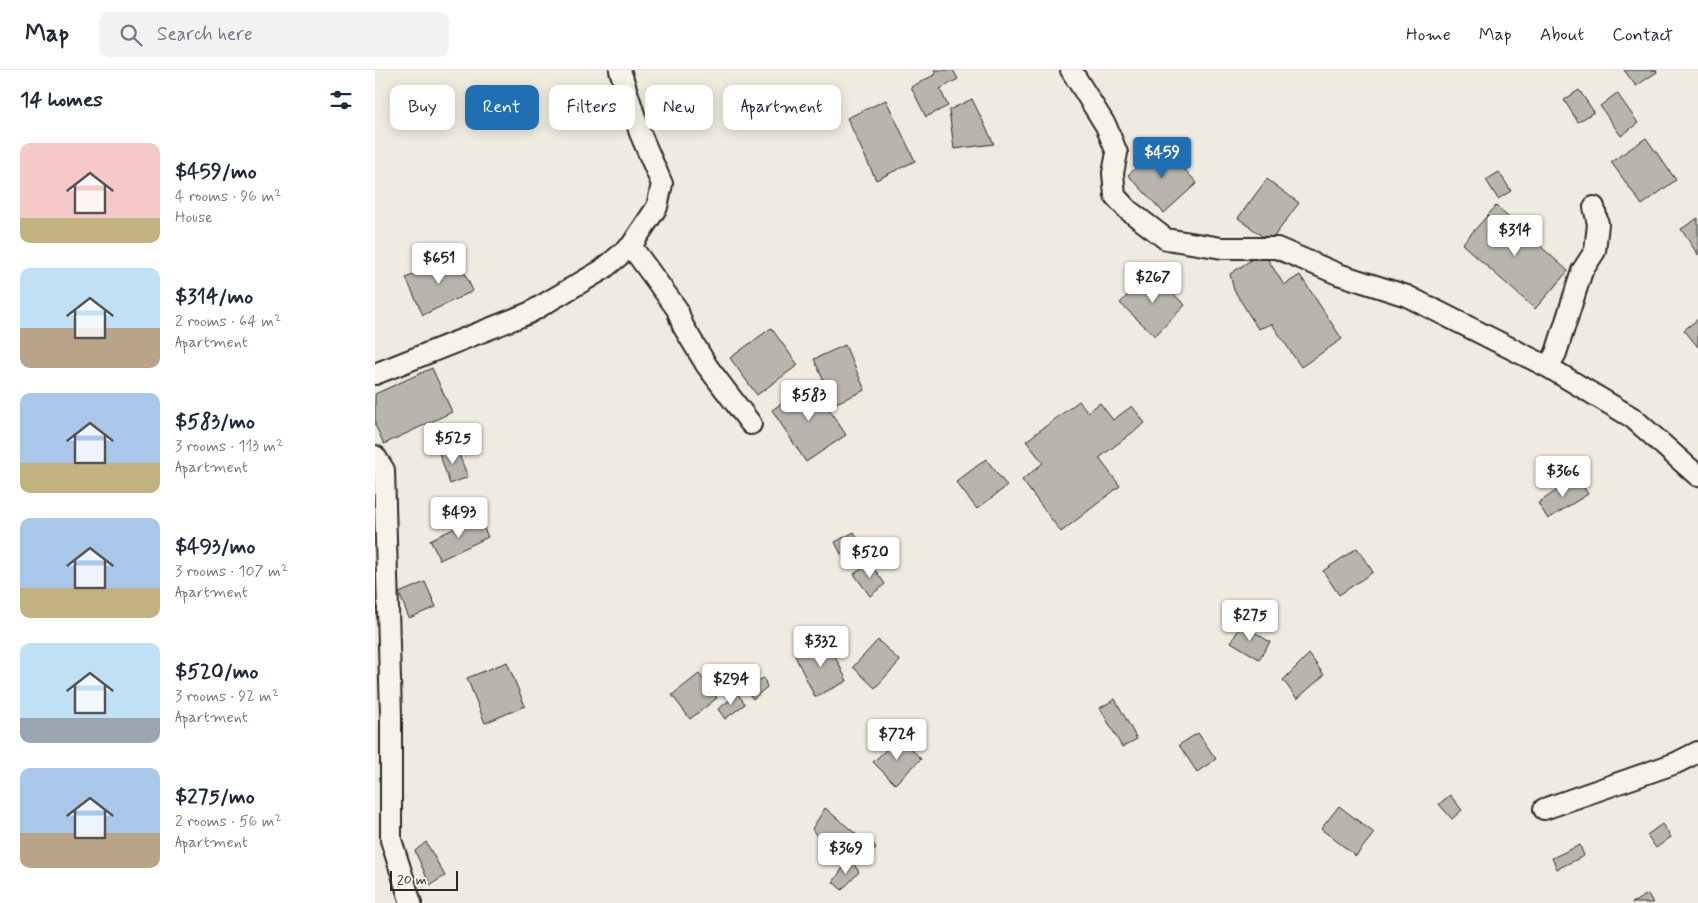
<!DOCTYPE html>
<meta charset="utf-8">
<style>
:root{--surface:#fff;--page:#f2f2f3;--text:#1f2937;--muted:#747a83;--line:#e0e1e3;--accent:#1f6fb2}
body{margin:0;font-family:Mynerve,sans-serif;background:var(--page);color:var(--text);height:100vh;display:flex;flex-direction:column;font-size:19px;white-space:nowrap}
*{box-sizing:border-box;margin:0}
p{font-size:16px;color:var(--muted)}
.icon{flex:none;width:28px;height:28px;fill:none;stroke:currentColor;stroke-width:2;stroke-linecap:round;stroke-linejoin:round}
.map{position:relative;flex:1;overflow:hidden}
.sheet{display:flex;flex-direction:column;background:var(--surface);width:375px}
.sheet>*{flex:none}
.banner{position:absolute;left:15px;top:15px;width:475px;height:45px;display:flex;gap:10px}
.scale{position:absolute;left:15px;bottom:12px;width:68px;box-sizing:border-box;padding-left:5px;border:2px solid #2b2b2b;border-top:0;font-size:14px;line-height:18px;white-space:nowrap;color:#2b2b2b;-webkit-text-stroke:4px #f7f3e8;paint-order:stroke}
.price{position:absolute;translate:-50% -42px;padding:0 11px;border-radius:5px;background:#fff;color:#222;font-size:16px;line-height:32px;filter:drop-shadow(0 1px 2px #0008)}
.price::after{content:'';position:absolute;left:50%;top:30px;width:15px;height:11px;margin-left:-8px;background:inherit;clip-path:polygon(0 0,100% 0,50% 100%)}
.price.selected{background:var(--accent);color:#fff}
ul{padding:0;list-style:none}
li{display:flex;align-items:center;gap:15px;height:125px;padding:0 20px}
li span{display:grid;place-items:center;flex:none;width:140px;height:100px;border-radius:10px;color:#555}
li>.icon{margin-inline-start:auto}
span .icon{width:60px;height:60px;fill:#fffc;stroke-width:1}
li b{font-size:21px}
h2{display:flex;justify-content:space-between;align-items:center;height:60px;padding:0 20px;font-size:21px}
.chip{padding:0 18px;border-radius:10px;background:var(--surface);box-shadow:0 2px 12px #0003;font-size:18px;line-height:45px}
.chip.selected{background:var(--accent);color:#fff}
header{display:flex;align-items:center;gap:30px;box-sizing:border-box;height:70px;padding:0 25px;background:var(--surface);border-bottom:1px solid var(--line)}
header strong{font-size:24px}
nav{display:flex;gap:28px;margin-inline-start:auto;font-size:18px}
.search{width:350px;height:45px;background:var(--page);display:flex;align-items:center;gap:12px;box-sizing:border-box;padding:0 18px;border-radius:10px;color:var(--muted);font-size:19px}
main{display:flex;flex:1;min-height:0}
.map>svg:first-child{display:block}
.building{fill:#b8b5ae;stroke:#2b2b2b}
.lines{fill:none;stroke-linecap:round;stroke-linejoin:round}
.minor-casing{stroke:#2b2b2b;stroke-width:24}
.minor{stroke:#f7f3e8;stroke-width:20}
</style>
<header>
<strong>Map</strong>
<div class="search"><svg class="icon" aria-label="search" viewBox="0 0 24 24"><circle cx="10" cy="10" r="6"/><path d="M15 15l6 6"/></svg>Search here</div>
<nav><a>Home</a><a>Map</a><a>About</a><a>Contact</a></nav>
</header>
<main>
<section class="sheet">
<h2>14 homes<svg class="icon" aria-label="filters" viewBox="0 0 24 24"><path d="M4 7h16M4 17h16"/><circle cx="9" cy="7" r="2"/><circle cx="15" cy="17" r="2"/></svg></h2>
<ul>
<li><span style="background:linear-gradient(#f6c9c9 75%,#c2b280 0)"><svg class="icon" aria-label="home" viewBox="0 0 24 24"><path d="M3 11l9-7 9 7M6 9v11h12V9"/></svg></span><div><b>$459/mo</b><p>4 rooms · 96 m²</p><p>House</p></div></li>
<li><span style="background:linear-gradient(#bfe0f5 60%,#b9a48a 0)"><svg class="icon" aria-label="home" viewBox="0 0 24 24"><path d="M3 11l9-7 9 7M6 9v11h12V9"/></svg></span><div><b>$314/mo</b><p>2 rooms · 64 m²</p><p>Apartment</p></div></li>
<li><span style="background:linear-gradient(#a9c7e8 70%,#c2b280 0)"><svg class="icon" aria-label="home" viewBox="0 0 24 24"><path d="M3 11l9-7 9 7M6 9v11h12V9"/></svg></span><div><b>$583/mo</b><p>3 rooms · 113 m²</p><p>Apartment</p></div></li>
<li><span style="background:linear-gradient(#a9c7e8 70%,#c2b280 0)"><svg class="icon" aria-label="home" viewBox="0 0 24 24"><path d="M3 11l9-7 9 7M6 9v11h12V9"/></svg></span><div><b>$493/mo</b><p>3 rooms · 107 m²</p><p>Apartment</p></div></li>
<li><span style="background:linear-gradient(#bfe0f5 75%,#9aa5b1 0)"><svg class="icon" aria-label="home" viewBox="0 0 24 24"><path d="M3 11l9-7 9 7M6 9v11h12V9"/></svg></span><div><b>$520/mo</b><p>3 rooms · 92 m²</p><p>Apartment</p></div></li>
<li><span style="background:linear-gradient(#a9c7e8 65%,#b9a48a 0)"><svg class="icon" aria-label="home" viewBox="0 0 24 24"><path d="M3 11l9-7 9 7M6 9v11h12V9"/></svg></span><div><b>$275/mo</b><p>2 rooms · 56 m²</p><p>Apartment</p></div></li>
</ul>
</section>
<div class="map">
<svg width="1323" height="833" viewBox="0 0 1323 833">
<rect width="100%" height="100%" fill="#efebe0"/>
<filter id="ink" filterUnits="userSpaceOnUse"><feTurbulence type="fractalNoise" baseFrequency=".02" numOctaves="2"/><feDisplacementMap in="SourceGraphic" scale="10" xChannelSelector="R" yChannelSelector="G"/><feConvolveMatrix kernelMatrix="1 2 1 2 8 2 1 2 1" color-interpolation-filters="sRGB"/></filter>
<g filter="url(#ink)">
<path class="building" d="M559,0H578L583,9L565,19L573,36L551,47L536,17L561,4Z
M1249,0H1281L1282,2L1261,16Z
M1204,20L1219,42L1203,52L1189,30Z
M1242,23L1263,53L1246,66L1225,36Z
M597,29L619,74L579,79L574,40Z
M511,30L540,91L501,110L472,48Z
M1271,68L1301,110L1267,135L1236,92Z
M786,74L822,113L789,143L753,105Z
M1124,102L1136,121L1123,129L1111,110Z
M892,109L924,133L895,172L863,148Z
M1121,136L1193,201L1160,239L1087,174Z
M1323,148V185L1306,159Z
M888,182L909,215L925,205L967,269L926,297L897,254L883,259L859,220L855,204Z
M81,185L98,221L48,245L31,208Z
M775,202L810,235L780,266L745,233Z
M1323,249V277L1309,260Z
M396,258L423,295L382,325L355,288Z
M470,275L490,320L459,334L439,289Z
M57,298L77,342L9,374L0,355V324Z
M437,313L471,365L431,392L397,340Z
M704,331L713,342L725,333L738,350L757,336L770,353L724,388L745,416L686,462L647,410L668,393L651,371Z
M81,377L93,407L75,414L64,383Z
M611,389L632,416L602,439L581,412Z
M1202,407L1213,424L1173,449L1163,433Z
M104,447L113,467L65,490L55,470Z
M479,462L485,474L466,484L460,472Z
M982,478L998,502L964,525L948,501Z
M495,493L510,514L495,526L479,504Z
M50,512L61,537L34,548L24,523Z
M867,554L895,572L884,589L856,572Z
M452,570L472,611L440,627L420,586Z
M503,570L525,591L500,618L478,597Z
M934,584L949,605L922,629L908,610Z
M132,592L150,636L110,653L92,608Z
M324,604L342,628L315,649L297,625Z
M389,608L392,617L378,629L369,617Z
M363,624L370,634L350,649L343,639Z
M740,629L762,669L747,677L725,638Z
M823,663L841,689L822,702L804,675Z
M525,667L546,689L520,714L498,692Z
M1075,725L1087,740L1077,749L1064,734Z
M964,736L999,763L981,786L946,759Z
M450,738L481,764L454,784L437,759Z
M1287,754L1296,767L1281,778L1272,765Z
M496,770L501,778L489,786L484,778Z
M51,772L70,806L55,815L40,781Z
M1205,775L1209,786L1182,799L1177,788Z
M475,788L484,802L467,820L458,812Z
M1273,824L1278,833H1257Z"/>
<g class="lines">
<g class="minor-casing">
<path id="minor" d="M696,0L731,56L742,83L738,103L740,126L753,140L791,169L847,178H902L963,204L1032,226L1173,297L1258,348L1323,406
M256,176L302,239L308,256L332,296L376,354
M1173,297L1181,283L1207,201L1220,181L1223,154L1219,137
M0,304L154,243L227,200L256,176L282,137L287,114L265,63L245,0
M0,386L9,400L16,645V770L36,833
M1169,739L1301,693L1323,682"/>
</g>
<use href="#minor" class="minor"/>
</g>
</g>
</svg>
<div class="scale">20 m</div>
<b class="price selected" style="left:787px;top:109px">$459</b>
<b class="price" style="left:1140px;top:187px">$314</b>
<b class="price" style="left:64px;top:215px">$651</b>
<b class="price" style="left:778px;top:234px">$267</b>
<b class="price" style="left:434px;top:352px">$583</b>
<b class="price" style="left:78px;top:395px">$525</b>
<b class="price" style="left:1188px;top:428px">$366</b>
<b class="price" style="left:84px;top:469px">$493</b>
<b class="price" style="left:495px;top:509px">$520</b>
<b class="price" style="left:875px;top:572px">$275</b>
<b class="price" style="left:446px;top:598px">$332</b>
<b class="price" style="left:356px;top:636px">$294</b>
<b class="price" style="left:522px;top:691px">$724</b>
<b class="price" style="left:471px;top:805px">$369</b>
<div class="banner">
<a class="chip">Buy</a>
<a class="chip selected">Rent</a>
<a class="chip">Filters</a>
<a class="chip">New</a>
<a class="chip">Apartment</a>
</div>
</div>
</main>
